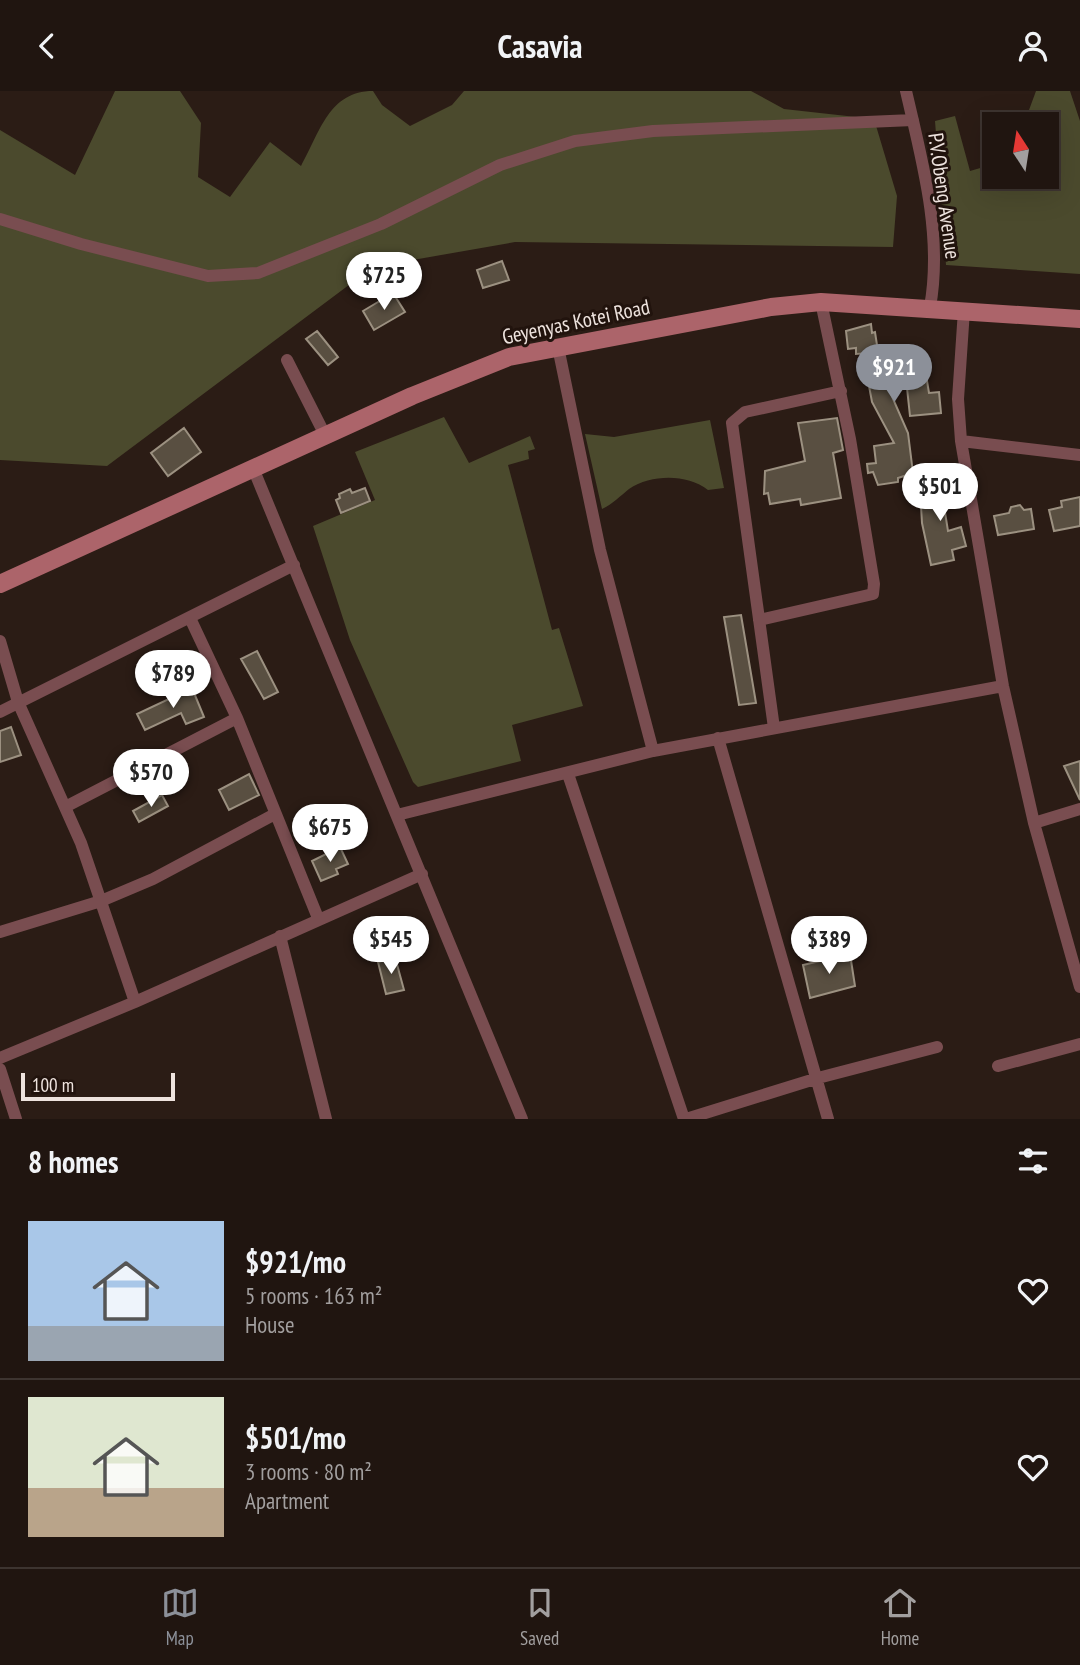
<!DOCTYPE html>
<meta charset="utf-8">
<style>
:root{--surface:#201510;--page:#2d221e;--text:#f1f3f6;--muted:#a29f9f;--line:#3d3430;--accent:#8c9099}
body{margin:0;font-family:"PT Sans Narrow",sans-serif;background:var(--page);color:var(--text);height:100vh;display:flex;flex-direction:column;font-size:26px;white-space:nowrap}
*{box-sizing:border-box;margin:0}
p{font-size:23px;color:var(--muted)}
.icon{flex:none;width:38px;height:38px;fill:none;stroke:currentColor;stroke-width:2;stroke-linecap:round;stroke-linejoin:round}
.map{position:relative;height:1028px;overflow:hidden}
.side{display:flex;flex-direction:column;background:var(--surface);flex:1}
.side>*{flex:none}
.needle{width:46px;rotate:348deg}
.tools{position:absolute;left:982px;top:21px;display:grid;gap:14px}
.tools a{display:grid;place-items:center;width:77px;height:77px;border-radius:0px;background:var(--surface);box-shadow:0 7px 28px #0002,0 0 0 2px var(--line);font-size:35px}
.scale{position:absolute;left:21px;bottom:18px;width:154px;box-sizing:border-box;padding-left:7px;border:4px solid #eee3de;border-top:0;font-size:19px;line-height:24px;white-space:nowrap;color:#eee3de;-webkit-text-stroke:5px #21130d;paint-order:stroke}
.price{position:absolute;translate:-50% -60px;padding:0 16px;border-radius:24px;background:#fff;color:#222;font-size:23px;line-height:46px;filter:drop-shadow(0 2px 4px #0008)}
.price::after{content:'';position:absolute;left:50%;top:42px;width:21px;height:16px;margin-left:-10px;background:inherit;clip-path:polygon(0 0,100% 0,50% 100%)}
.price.selected{background:var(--accent);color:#fff}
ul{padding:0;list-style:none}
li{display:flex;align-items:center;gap:21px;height:175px;padding:0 28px}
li+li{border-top:2px solid var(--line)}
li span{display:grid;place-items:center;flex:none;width:196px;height:140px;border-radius:0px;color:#555}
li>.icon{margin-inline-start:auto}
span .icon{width:84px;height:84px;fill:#fffc;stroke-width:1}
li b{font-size:30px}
h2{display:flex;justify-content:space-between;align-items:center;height:84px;padding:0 28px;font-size:30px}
header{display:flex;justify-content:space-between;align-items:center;height:91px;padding:0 28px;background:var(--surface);font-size:32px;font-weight:700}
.menu{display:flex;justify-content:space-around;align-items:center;height:98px;border-top:2px solid var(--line);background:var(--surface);font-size:19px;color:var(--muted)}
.menu a{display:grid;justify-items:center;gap:4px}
.menu .selected{color:var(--accent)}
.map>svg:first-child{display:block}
.green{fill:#4b4a2d}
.building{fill:#594f41;stroke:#9c9181;stroke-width:2}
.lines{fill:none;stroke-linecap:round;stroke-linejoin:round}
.street{stroke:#794d50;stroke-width:12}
.secondary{stroke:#ac646a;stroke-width:18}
.labels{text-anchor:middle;stroke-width:6;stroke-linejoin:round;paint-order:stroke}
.street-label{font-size:21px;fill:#eee3de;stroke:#21130d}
</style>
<header><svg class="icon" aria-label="back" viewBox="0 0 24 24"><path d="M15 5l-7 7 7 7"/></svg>Casavia<svg class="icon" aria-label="person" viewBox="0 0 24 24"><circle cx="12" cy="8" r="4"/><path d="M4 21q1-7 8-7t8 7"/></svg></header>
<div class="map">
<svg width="1080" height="1028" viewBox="0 0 1080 1028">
<rect width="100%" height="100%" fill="#2b1c15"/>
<path class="green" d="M115,0H180L201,32L198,86L230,106L270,51L301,75C320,41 329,0 373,0L382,14L410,35L452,14L464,0H751L784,18L874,28L897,105L893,156L515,151L373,176L107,375L0,369V39L75,84Z
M1036,0H1070L1080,30V183L946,174L935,30L955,25L970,80L994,73V86H1046V33H1037L1029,19Z
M444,326L469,372L530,345L535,358L528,360L529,368L508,374L552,539L559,537L583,615L512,634L521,670L418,696L413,691L350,549L313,435L375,409L355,361Z
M710,329L724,397L708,399C687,383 652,383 629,398C620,405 613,413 602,418L585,343L614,346Z"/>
<path class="building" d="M502,170L509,189L483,197L477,179Z
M393,202L405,221L374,239L363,220Z
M871,233L872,242L875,241L879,267L883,266L884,274L923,266L929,302L939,301L941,322L910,325L907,297L890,301L908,342L913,382L898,387V391L878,394L873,381L868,382L867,373L876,372L874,355L894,352L872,311L869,295H872L870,287L874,286L869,262L856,263V257L848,258L846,240Z
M317,240L338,266L328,274L306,248Z
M837,327L843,359L833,362L841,407L801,414L800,408L770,413L768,402L764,403L765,380L805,370L798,332Z
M184,337L201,361L168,385L151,362Z
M957,389L960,413L944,415L948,440L961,436L966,455L952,459L954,469L931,474L922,432L920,398L943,396Z
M365,397L370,410L341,422L336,409L340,407L339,403L350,398L352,402Z
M1080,406V435L1054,440L1049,419L1062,416L1061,410Z
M1020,414L1024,419L1031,418L1034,438L998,444L994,425L1009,422L1011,416Z
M741,524L756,612L739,614L724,526Z
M257,560L278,601L264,608L241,568Z
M192,597L204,626L186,633L181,622L145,639L137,623Z
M11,636L21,664L0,671V640Z
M1080,670V709L1064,675Z
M249,683L259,704L229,719L219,699Z
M162,704L168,715L139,731L133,720Z
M340,756L348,773L336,778L338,783L321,790L312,770Z
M850,863L855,895L810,907L803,874Z
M395,866L404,899L386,903L378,871Z"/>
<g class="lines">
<path class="street" d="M906,0C922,69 943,145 930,216
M0,128L81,153L208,185L258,182L381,133L500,74L575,50L653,40L913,29
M964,219L958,308L961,350L1003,595L1034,732L1080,896
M558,256L600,459L653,660
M287,269L325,344
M961,350L1080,364
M253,377L522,1028
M190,527L237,627L318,827
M759,529L873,503L874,493L850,348L821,211
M0,550L18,611L81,752L135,911
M0,621L294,474
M774,637L732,332L745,321L841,300
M718,647L828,1028
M568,683L684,1028
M67,715L237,627
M397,724L653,660L1003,595
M1034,732L1080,718
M0,841L101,810L153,788L275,723
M280,845L326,1028
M0,967L135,911L422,783
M998,975L1080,953
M0,978L16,1028
M686,1028L818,987L937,956"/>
<path class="secondary" d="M0,493L412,305L509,266L771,216L821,211L1080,228"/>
</g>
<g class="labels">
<g class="street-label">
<text transform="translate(944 105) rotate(82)" y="7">P.V.Obeng Avenue</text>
<text transform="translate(576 231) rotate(-12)" y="7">Geyenyas Kotei Road</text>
</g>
</g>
</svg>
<div class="tools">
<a><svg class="needle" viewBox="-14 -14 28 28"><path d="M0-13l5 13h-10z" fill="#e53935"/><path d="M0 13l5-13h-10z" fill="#a29f9f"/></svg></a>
</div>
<div class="scale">100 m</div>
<b class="price" style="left:384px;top:221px">$725</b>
<b class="price selected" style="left:894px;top:313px">$921</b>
<b class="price" style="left:940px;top:432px">$501</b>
<b class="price" style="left:173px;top:619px">$789</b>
<b class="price" style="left:151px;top:718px">$570</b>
<b class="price" style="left:330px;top:773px">$675</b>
<b class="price" style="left:391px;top:885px">$545</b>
<b class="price" style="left:829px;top:885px">$389</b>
</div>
<section class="side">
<h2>8 homes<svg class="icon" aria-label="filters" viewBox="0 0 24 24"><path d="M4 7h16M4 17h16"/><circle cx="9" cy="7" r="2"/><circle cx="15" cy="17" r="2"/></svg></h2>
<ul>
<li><span style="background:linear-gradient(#a9c7e8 75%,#9aa5b1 0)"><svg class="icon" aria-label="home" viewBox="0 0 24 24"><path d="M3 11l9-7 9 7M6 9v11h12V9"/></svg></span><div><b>$921/mo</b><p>5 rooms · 163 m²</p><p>House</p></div><svg class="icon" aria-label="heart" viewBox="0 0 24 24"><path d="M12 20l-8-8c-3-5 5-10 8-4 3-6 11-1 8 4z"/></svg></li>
<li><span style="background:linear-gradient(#dfe7d0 65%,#b9a48a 0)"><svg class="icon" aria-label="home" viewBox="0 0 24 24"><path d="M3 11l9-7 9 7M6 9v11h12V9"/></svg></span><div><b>$501/mo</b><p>3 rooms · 80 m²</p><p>Apartment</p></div><svg class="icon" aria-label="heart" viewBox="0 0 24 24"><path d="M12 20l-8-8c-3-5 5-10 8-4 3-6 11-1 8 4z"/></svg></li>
</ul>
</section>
<nav class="menu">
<a class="selected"><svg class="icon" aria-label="map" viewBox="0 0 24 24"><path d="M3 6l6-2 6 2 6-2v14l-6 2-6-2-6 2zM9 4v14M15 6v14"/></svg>Map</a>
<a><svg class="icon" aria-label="saved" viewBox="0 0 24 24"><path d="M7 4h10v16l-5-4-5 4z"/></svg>Saved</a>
<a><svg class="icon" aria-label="home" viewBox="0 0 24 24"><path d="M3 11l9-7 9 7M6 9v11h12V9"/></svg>Home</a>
</nav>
